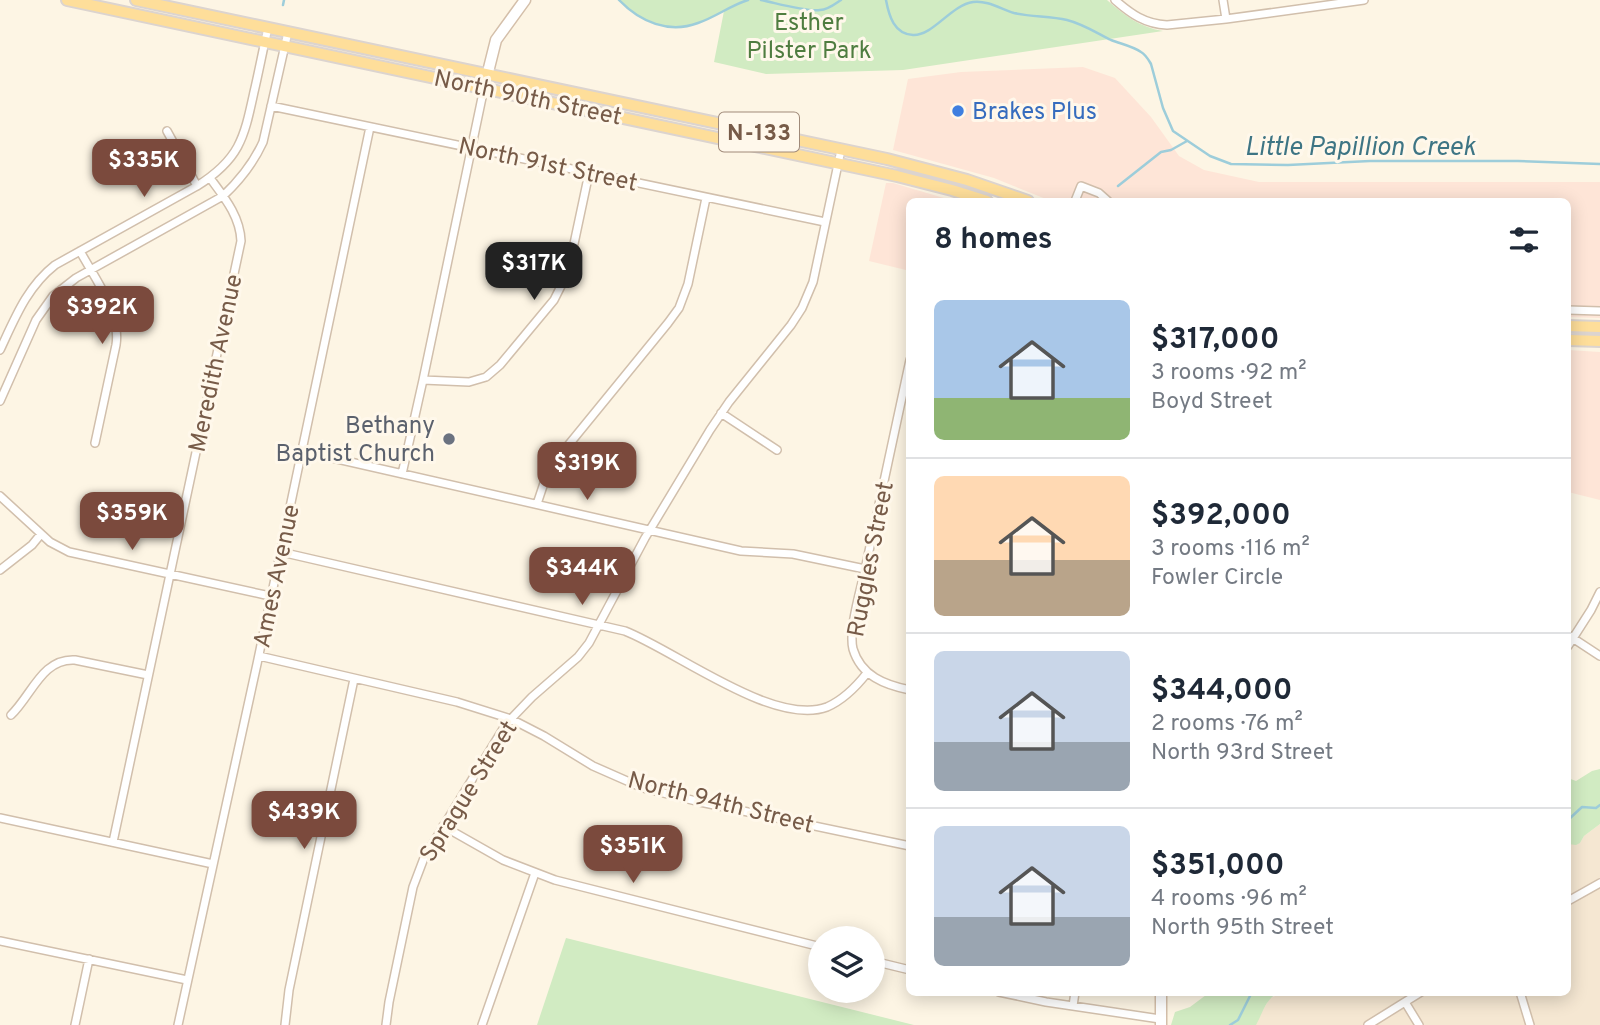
<!DOCTYPE html>
<meta charset="utf-8">
<style>
:root{--surface:#fff;--page:#f6f6f7;--text:#1f2937;--muted:#747a83;--line:#e0e1e3;--accent:#7b4a3d}
body{margin:0;font-family:Overpass,sans-serif;background:var(--page);color:var(--text);height:100vh;display:flex;flex-direction:column;font-size:26px;white-space:nowrap}
*{box-sizing:border-box;margin:0}
p{font-size:23px;color:var(--muted)}
.icon{flex:none;width:38px;height:38px;fill:none;stroke:currentColor;stroke-width:2;stroke-linecap:round;stroke-linejoin:round}
.map{position:relative;flex:1;overflow:hidden}
.panel{position:absolute;left:906px;top:198px;width:665px;height:798px;display:flex;flex-direction:column;background:var(--surface);border-radius:10px;box-shadow:0 4px 18px #0003}
.panel>*{flex:none}
.controls{position:absolute;left:808px;top:926px;display:grid;gap:14px}
.controls a{display:grid;place-items:center;width:77px;height:77px;border-radius:50%;background:var(--surface);box-shadow:0 4px 18px #0003;font-size:35px}
.price{position:absolute;translate:-50% -60px;padding:0 16px;border-radius:14px;background:var(--accent);color:#fff;font-size:23px;line-height:46px;filter:drop-shadow(0 2px 4px #0008)}
.price::after{content:'';position:absolute;left:50%;top:42px;width:21px;height:16px;margin-left:-10px;background:inherit;clip-path:polygon(0 0,100% 0,50% 100%)}
.price.on{background:#222;color:#fff}
ul{padding:0;list-style:none}
li{display:flex;align-items:center;gap:21px;height:175px;padding:0 28px}
li+li{border-top:2px solid var(--line)}
li span{display:grid;place-items:center;flex:none;width:196px;height:140px;border-radius:10px;color:#555}
li>.icon{margin-inline-start:auto}
span .icon{width:84px;height:84px;fill:#fffc;stroke-width:1}
li b{font-size:30px}
h2{display:flex;justify-content:space-between;align-items:center;height:84px;padding:0 28px;font-size:30px}
.map>svg:first-child{display:block}
.residential{fill:#f5e7d2}
.commercial{fill:#fee5d7}
.green{fill:#d1ebc2}
.lines{fill:none;stroke-linecap:round;stroke-linejoin:round}
.stream{stroke:#9dcdda;stroke-width:2.5}
.street-casing{stroke:#d1bfac;stroke-width:10}
.secondary-casing{stroke:#d4bfaa;stroke-width:13}
.primary-casing{stroke:#dcd4cf;stroke-width:14}
.street{stroke:#fff;stroke-width:7}
.secondary{stroke:#fff;stroke-width:10}
.primary{stroke:#fede9a;stroke-width:10}
.shop-dot{fill:#3f7fe0;stroke:#fff8eb;stroke-width:2.5}
.worship-dot{fill:#6b7280;stroke:#fff8eb;stroke-width:2.5}
.labels{text-anchor:middle;stroke-width:6;stroke-linejoin:round;paint-order:stroke}
.shield{fill:#fff8eb;stroke:#a08a79;stroke-width:2}
.shield-label{font-size:23px;font-weight:bold;fill:#775b48}
.park-label{font-size:24px;fill:#4f7d40;stroke:#fff8eb}
.street-label{font-size:24px;fill:#775b48;stroke:#fff8eb}
.shop-label{font-size:24px;fill:#366cbe;stroke:#fff8eb;text-anchor:start}
.worship-label{font-size:24px;fill:#5b616d;stroke:#fff8eb;text-anchor:end}
.water-label{font-size:26px;font-style:italic;fill:#3e7584;stroke:#fff8eb}
</style>
<div class="map">
<svg width="1600" height="1025" viewBox="0 0 1600 1025">
<rect width="100%" height="100%" fill="#fdf5e4"/>
<path class="residential" d="M1600,824V1025H1254L1270,998L1286,992H1568V843H1580L1584,836Z"/>
<path class="commercial" d="M1083,67L1115,78L1151,117L1179,156L1204,170L1259,182H1600V318L1568,317V201H1051L994,178L893,150L908,79L961,72Z
M886,183H893L954,201H910V271L869,261Z
M1568,350L1600,352V500L1568,492Z"/>
<path class="green" d="M619,0H1107C1124,15 1139,27 1163,31L903,70L766,74L714,62L724,11C716,15 708,20 699,23C669,34 640,22 619,0Z
M1600,769V824L1584,836L1580,843L1576,845L1568,844V778L1576,781L1592,771Z
M566,938L914,1025H537Z
M1210,992H1279C1264,1001 1264,1011 1256,1025H1171L1175,1012L1190,1007Z"/>
<g class="lines">
<path class="stream" d="M619,0C640,22 669,34 698,23C716,17 731,5 748,0
M761,0C776,3 806,12 820,10C828,10 835,4 841,0
M886,0C889,16 894,34 913,35C933,36 951,5 973,2C987,0 1001,9 1014,13C1032,17 1050,16 1067,20C1083,24 1097,33 1111,40C1121,44 1132,46 1141,52C1146,55 1148,59 1151,64L1163,108L1173,131L1210,156L1231,164L1288,165L1370,161H1518L1600,164
M283,5L284,0
M1118,186L1161,152L1171,150L1187,141
M1568,820L1582,807L1596,808L1600,805
M1230,1025L1238,1020L1252,992"/>
<g class="street-casing">
<path id="street" d="M1115,0C1131,14 1145,24 1167,25L1226,19L1364,0
M1223,0L1226,19
M271,106L825,222
M167,131L197,186
M1075,201L1081,186L1099,193L1108,201
M80,251C95,279 121,312 116,345L95,443
M1568,310L1600,311
M0,350C15,318 27,287 55,265L197,186C240,159 244,138 254,92C259,71 263,49 268,28
M910,360C895,428 881,497 866,565C862,586 848,629 853,649C861,676 885,685 910,690
M423,380L469,382L486,377L500,365L554,300L568,272L589,173
M0,401L36,320L53,296L76,278L223,196C240,180 253,164 263,142L288,32
M721,413L777,450
M302,451L741,551L793,554L865,569
M402,474L423,380L484,88
M0,496L50,542L69,552L270,596
M537,504L546,477L557,459L668,323L679,308L688,284L706,198
M281,552L625,631C676,651 774,727 827,707C843,700 856,687 867,673
M0,570L32,545L41,534
M1568,635L1600,656
M1568,646L1591,610L1600,592
M259,656L457,702L511,719L544,736L593,766L643,788L700,802L910,846
M11,715C32,695 42,658 75,660L148,675
M0,818L213,864
M443,826L503,860L555,880L821,947
M113,842L241,241C240,216 224,197 210,178
M1568,901L1600,883
M0,941L187,980
M873,961L910,970
M999,992L1046,1002L1160,1019
M1520,992L1530,1025
M1405,1002L1419,1025
M1073,1006L1075,992
M75,1025L89,959
M178,1025L257,664L370,127
M285,1025L289,990L354,679
M386,1025L389,1002L413,887L424,858L506,724L532,697L578,657L589,643L645,538L710,430L729,402L791,325L802,308L813,282L841,150
M482,1025L535,873
M1368,1025L1421,992"/>
</g>
<g class="secondary-casing">
<path id="secondary" d="M484,88L496,40L525,0
M1161,1025V992"/>
</g>
<g class="primary-casing">
<path id="primary" d="M67,0L897,176L952,190L987,201
M136,0L887,159L967,180L1028,201
M1568,326L1600,327
M1568,340L1600,341"/>
</g>
<use href="#street" class="street"/>
<use href="#secondary" class="secondary"/>
<use href="#primary" class="primary"/>
</g>
<circle class="shop-dot" cx="958" cy="111" r="7"/>
<circle class="worship-dot" cx="449" cy="439" r="7"/>
<g class="labels">
<rect class="shield" x="719" y="112.5" width="80" height="39" rx="5"/>
<g class="shield-label">
<text x="759" y="140">N-133</text>
</g>
<g class="park-label">
<text x="809" y="30">Esther<tspan x="809" dy="28">Pilster Park</tspan></text>
</g>
<g class="street-label">
<text transform="translate(528 97) rotate(12)" y="8">North 90th Street</text>
<text transform="translate(548 164) rotate(12)" y="8">North 91st Street</text>
<text transform="translate(215 363) rotate(-78)" y="8">Meredith Avenue</text>
<text transform="translate(870 559) rotate(-79)" y="8">Ruggles Street</text>
<text transform="translate(276 576) rotate(-78)" y="8">Ames Avenue</text>
<text transform="translate(468 791) rotate(-58)" y="8">Sprague Street</text>
<text transform="translate(721 802) rotate(14)" y="8">North 94th Street</text>
</g>
<g class="shop-label">
<text x="972" y="119">Brakes Plus</text>
</g>
<g class="worship-label">
<text x="435" y="433">Bethany<tspan x="435" dy="28">Baptist Church</tspan></text>
</g>
<g class="water-label">
<text x="1360" y="155">Little Papillion Creek</text>
</g>
</g>
</svg>
<div class="controls">
<a><svg class="icon" aria-label="layers" viewBox="0 0 24 24"><path d="M12 4l9 5-9 5-9-5zM3 14l9 5 9-5"/></svg></a>
</div>
<b class="price" style="left:144px;top:199px">$335K</b>
<b class="price on" style="left:534px;top:302px">$317K</b>
<b class="price" style="left:102px;top:346px">$392K</b>
<b class="price" style="left:587px;top:502px">$319K</b>
<b class="price" style="left:132px;top:552px">$359K</b>
<b class="price" style="left:582px;top:607px">$344K</b>
<b class="price" style="left:304px;top:851px">$439K</b>
<b class="price" style="left:633px;top:885px">$351K</b>
<section class="panel">
<h2>8 homes<svg class="icon" aria-label="filters" viewBox="0 0 24 24"><path d="M4 7h16M4 17h16"/><circle cx="9" cy="7" r="2"/><circle cx="15" cy="17" r="2"/></svg></h2>
<ul>
<li><span style="background:linear-gradient(#a9c7e8 70%,#8fb573 0)"><svg class="icon" aria-label="home" viewBox="0 0 24 24"><path d="M3 11l9-7 9 7M6 9v11h12V9"/></svg></span><div><b>$317,000</b><p>3 rooms · 92 m²</p><p>Boyd Street</p></div></li>
<li><span style="background:linear-gradient(#ffd9b3 60%,#b9a48a 0)"><svg class="icon" aria-label="home" viewBox="0 0 24 24"><path d="M3 11l9-7 9 7M6 9v11h12V9"/></svg></span><div><b>$392,000</b><p>3 rooms · 116 m²</p><p>Fowler Circle</p></div></li>
<li><span style="background:linear-gradient(#c9d6e8 65%,#9aa5b1 0)"><svg class="icon" aria-label="home" viewBox="0 0 24 24"><path d="M3 11l9-7 9 7M6 9v11h12V9"/></svg></span><div><b>$344,000</b><p>2 rooms · 76 m²</p><p>North 93rd Street</p></div></li>
<li><span style="background:linear-gradient(#c9d6e8 65%,#9aa5b1 0)"><svg class="icon" aria-label="home" viewBox="0 0 24 24"><path d="M3 11l9-7 9 7M6 9v11h12V9"/></svg></span><div><b>$351,000</b><p>4 rooms · 96 m²</p><p>North 95th Street</p></div></li>
</ul>
</section>
</div>
